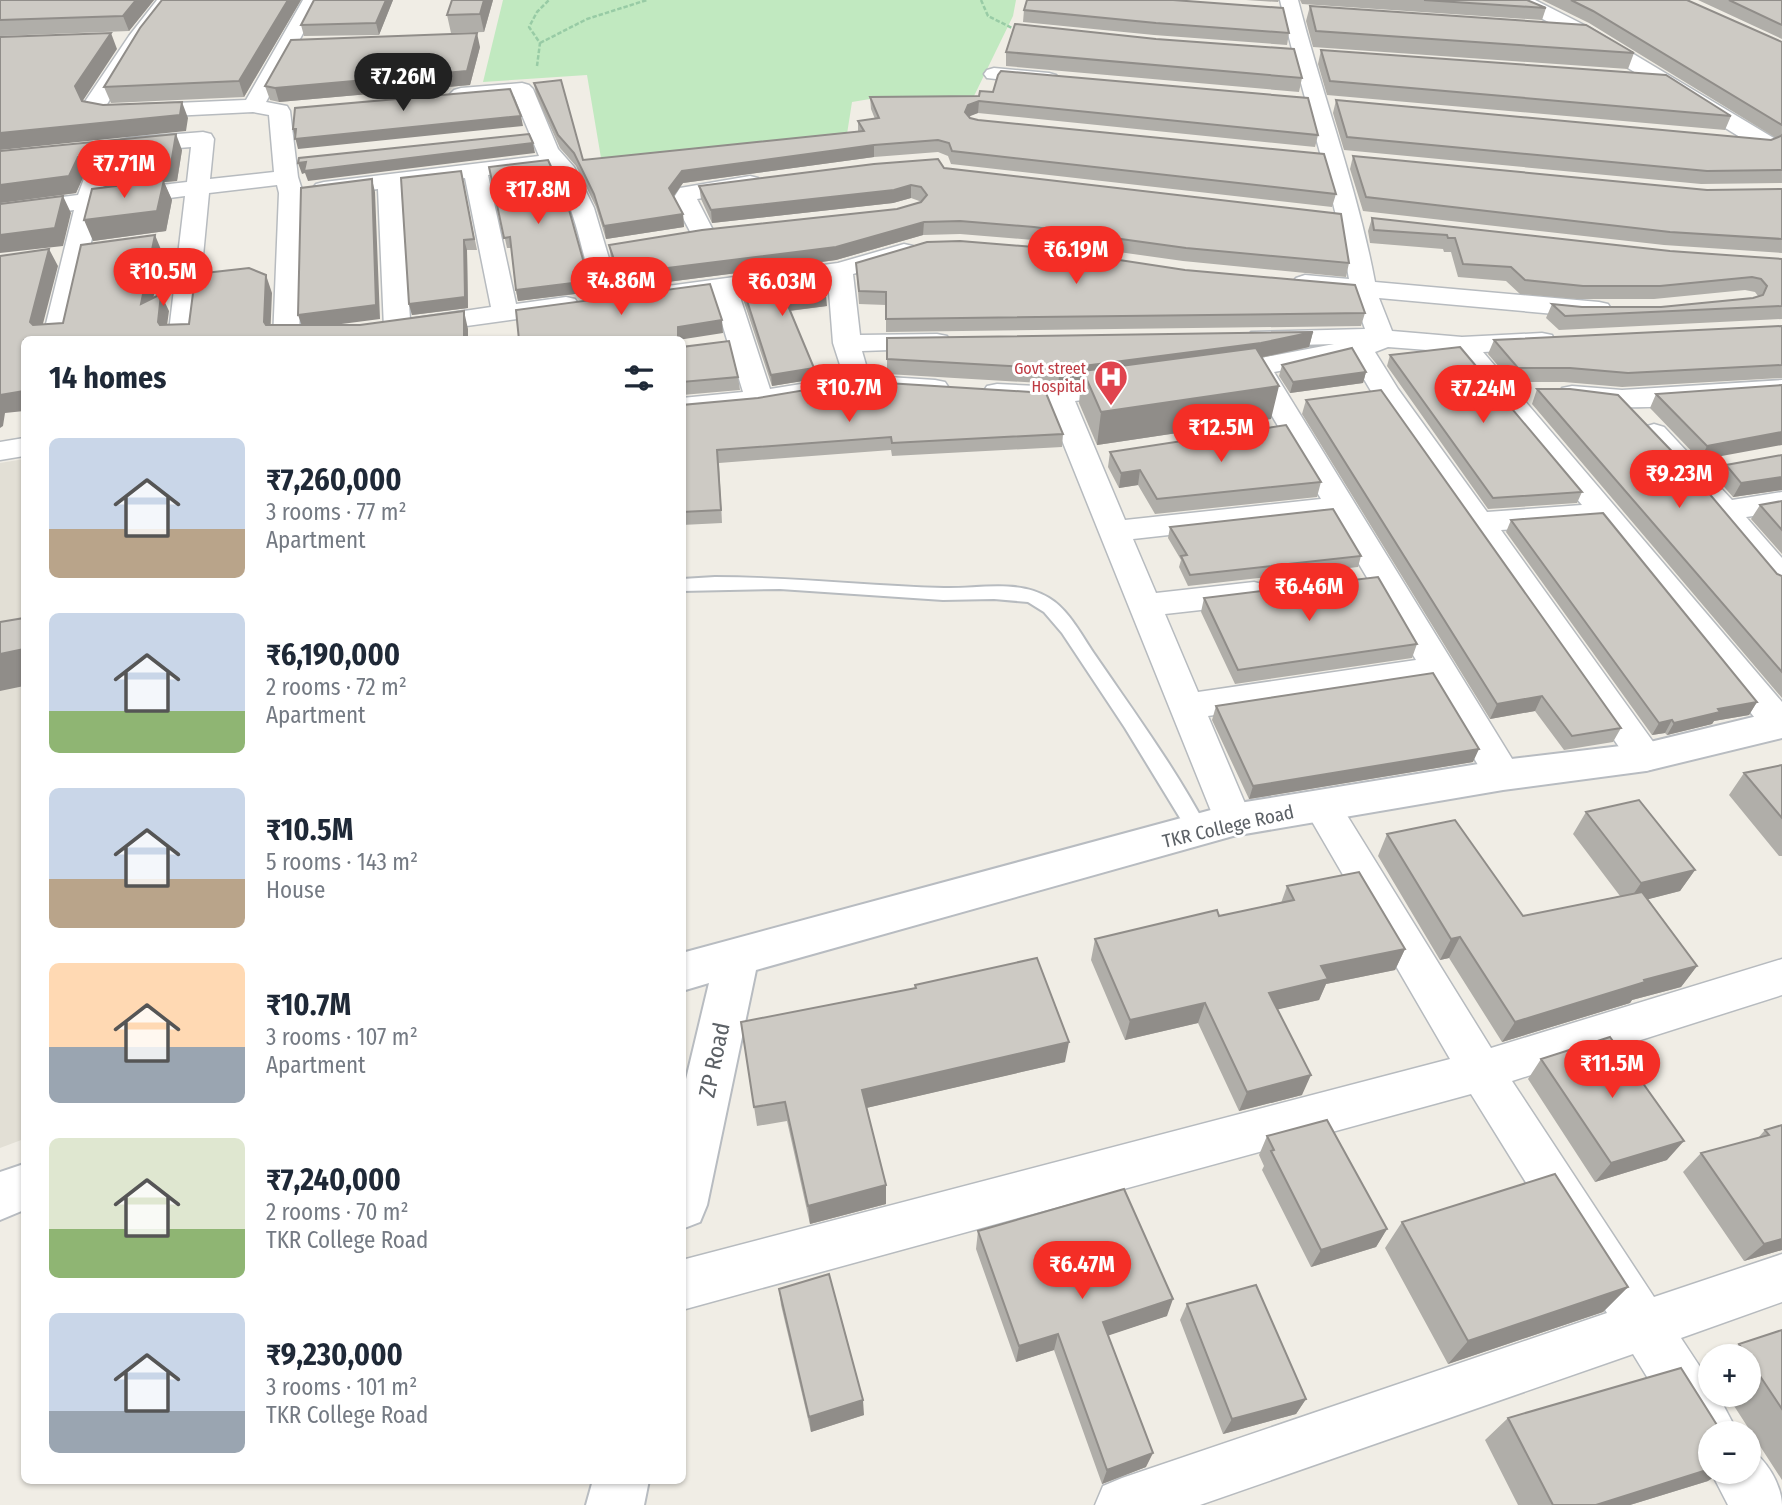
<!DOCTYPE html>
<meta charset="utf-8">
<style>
:root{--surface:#fff;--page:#f2f2f3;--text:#1f2937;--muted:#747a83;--accent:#f42e26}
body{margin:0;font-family:"Fira Sans Condensed",sans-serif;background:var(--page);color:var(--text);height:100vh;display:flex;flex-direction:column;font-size:26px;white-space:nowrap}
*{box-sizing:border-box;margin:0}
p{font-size:23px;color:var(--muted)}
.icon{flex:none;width:38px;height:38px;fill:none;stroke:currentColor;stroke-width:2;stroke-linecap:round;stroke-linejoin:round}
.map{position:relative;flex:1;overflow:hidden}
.sheet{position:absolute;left:21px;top:336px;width:665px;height:1148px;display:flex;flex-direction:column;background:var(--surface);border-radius:10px;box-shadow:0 2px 5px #0004}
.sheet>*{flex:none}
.buttons{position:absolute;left:1698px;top:1344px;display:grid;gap:14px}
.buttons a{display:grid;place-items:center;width:63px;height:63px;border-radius:50%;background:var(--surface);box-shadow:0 2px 5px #0004;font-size:35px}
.price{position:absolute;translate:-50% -60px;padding:0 16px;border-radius:24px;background:var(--accent);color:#fff;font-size:23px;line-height:46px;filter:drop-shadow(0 2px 4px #0008)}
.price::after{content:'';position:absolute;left:50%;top:42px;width:21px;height:16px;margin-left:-10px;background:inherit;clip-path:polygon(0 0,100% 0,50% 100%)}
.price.selected{background:#222;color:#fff}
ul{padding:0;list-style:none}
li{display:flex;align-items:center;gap:21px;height:175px;padding:0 28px}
li span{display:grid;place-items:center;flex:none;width:196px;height:140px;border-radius:10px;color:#555}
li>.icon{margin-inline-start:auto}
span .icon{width:84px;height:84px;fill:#fffc;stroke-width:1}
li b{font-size:30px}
h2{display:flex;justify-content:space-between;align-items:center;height:84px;padding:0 28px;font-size:30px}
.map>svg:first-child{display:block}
.education{fill:#e2dfd5}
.green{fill:#c1e9c0}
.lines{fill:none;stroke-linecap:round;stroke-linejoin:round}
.lane-casing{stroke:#b7bbbf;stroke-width:4}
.street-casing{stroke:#b7bbbf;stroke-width:3}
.secondary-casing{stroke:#b8bcc1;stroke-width:4}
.path{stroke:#98cba5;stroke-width:2.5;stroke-dasharray:4.5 2;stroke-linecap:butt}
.lane{fill:#fff;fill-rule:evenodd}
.street{fill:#fff;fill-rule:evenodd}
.secondary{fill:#fff;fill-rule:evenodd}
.wall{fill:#b0aea9}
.shaded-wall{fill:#908d89}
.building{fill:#cdcac4;stroke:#908d89;stroke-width:2}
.labels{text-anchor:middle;stroke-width:6;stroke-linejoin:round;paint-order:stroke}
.far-health-label{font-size:16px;fill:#be3a42;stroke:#fff;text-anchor:end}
.street-label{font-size:19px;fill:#5c6166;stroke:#fff}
.near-street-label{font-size:23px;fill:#5c6166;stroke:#fff}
</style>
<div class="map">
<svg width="1782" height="1505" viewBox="0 0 1782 1505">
<rect width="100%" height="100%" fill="#f0ede5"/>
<path class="education" d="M24,459V1139L0,1148V463Z"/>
<path class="green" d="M503,0H1016L1013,16L974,96H888L852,102L847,134L601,158L587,75L483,82Z"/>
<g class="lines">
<g class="lane-casing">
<path id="lane" d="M715,577C791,577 867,586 944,588C977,589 1019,579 1049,598C1069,610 1082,636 1095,655C1134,712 1176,769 1208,830L1205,836L1198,838L1191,836L1125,728L1062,633L1044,612L1028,602L994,599L943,600L780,589L682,591V579Z"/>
</g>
<g class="street-casing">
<path id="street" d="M157,0H176L144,42L106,106L246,100L303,0H321L266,102L287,106L290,111L298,177L303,193L299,340H273L279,193L277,185L209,193L195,340H168L185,196L99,207L69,340H42L74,210L0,219V205L78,195L85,176H101L105,181L102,192L187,182L191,147L129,152L121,150L118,145L121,140L129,138L203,132L211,134L214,139L210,179L274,172L269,115L253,112L110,119L89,115L84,103L129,36Z
M1280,0H1298C1322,95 1357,186 1375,282L1599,302L1608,304L1612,310L1608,316L1599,318L1379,298L1392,331L1462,337L1542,333L1552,335L1555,341L1552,347L1542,349L1483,352L1782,702V737L1767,733L1598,523L1501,530L1664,757L1659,767L1646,771L1633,767L1371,391L1349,354L1347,358L1337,360L1274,372L1522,775L1516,785L1503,789L1490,785L1429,683L1208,716L1252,820L1247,831L1233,835L1219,831L1047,403L987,398L983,392L987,386L997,384L1058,387L1130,378L1140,380L1144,386L1140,392L1075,401L1125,520L1321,499L1249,377L1219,382L1209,380L1205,374L1209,368L1219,366L1334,344L1261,346L1251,344L1248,338L1251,332L1365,329L1353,295L1296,288L1292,283L1296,278L1305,275L1349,279C1333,184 1301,94 1280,0ZM1388,347L1454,352L1582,505L1487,512L1398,389L1375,352ZM1331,517L1416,660L1198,692L1165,614L1254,604L1266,601L1270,593L1266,585L1254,582L1156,593L1133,539Z
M1511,0H1535L1590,28L1782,143V160L1774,158L1576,36L1513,4Z
M994,68L1049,73L1056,75L1059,79L1056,83L1049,85L987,78L984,74L987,70Z
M522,83L529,85L533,89L558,149L574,167L594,208L621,299L617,305L608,307L599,305L595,299C585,264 572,189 547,164L537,169L488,175L516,304L566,297L575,299L579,305L575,311L416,333C406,330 399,337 388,334L384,328L378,189L324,196L316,194L312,189L316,184L324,182L539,156L514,96L461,100L454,98L450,94L454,90L461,88ZM465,178L491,307L410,319L401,186Z
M750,176L758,178L762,183L758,188L697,199L715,234L712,239L703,241L694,239L673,199L680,188Z
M904,244L913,246L916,251L913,256L853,274L860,335L937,334L947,336L951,342L947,348L862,351L866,365L862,371L852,373L842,371L833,343L828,279L738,291L770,389L857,375L935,380L945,382L949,388L945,394L935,396L857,391L759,408L682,416V398L743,392L713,294L662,301L653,298L649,293L653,288L838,263Z
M1782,380V396C1714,401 1627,416 1562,400L1558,394L1562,388L1572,386L1622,390Z
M1654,424L1664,427L1732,500L1782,492V512L1746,517L1782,558V590L1770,587L1681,479L1644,439L1639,433L1644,427Z
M24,438V456L0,460V442Z
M1322,791L1335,796L1491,1048L1782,959V995L1512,1081L1654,1297L1782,1254V1302L1681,1338L1710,1382V1395H1718L1738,1433H1710V1459L1693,1452L1633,1354L1200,1505H1095L1103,1486L1122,1478L1607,1313L1471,1094L682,1310V1260L1450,1059L1303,806L1309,796Z
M1748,1449C1766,1457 1782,1486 1782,1505H1728L1711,1472H1748Z"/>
</g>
<g class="secondary-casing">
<path id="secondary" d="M1782,710V738L1646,771L1503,790L1233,836L756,970L707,1205L700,1222L682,1229V1096L709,983L682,991V953L1233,804L1503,760L1646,743Z
M24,1164V1210L0,1220V1172Z
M593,1480H649L644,1505H586Z"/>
</g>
<path class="path" d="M981,0L988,16L1016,30
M540,43L587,19L647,0
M537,66L540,43L529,27L537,12L549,0"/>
<use href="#lane" class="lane"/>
<use href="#street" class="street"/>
<use href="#secondary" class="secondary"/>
</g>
<path class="wall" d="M0,0H154L129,31L0,36Z
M301,0L244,97L111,103L104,87Z
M314,0H393L379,35L304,36L301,25Z
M493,0L484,32L451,33L447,15Z
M1246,0H1279L1278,2Z
M1300,0H1527L1546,8L1542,20L1302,4Z
M1542,0H1687L1782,42V183L1701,184L1344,150L1333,113L1336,100L1771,140L1776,138L1589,23Z
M1698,0H1782V39Z
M1310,6L1634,53L1628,69L1313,47L1306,21Z
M1024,10L1289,33L1287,45L1154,35L1023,22Z
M480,47L470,85L279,102L270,100L265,86Z
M1321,50L1731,116L1725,130L1327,95L1318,64Z
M1006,52L1302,78L1299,92L1006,66Z
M534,83L583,160L858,132V121L875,119L871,109L870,97L979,96L1318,135L1315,147L978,113L968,116L970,118L1336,194L1332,207L951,164L948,156L938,152L874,157L683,183L674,196L683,214L684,227L606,239L596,207L576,166L560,148L536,95Z
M182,150L177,181L164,182L172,200L166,231L93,241L105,187L99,174L85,173L76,193L0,203V151Z
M1353,156L1707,190L1782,189V253L1664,245L1363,211L1350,169Z
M489,167L589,281L591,292L518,301L516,290L511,248H507Z
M944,168L1349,263L1346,277L1183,261L1033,240L960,234L923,235L836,260L621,288L611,258L609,245L897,209L922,202L911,198L893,203L712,223L701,199L699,186Z
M461,171L477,250H467L468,308L412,315L409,304Z
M1372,218L1670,251L1782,259V319L1559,330L1546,318L1552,304L1582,307H1661L1753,298L1758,296L1755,292L1745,290L1654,299H1577L1520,294L1506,281L1458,277L1451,252H1444L1443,249L1370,243L1368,231Z
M856,263L1365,313L1361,326L886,332V305L859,304Z
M741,282L827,306L790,311L815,379L772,386L741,293Z
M1782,326V378L1622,387L1564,382H1512L1488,354L1494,340Z
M1313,332L1309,347L1261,358L1271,419L1097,445L1079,403L1081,381L1058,384L887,374V338Z
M682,347L738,377L740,390L682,395Z
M1390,355L1582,492L1577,503L1488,509L1387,366Z
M1282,365L1366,372L1363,383L1290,393L1279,376Z
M1782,385L1700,460L1650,408L1656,394Z
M1537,389L1777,574L1782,576V698L1532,404Z
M825,391L1063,434L1062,447L892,456L891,450L719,463L722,523L682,525V405Z
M1306,400L1621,728L1613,742L1564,750L1535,711L1490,719L1302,414Z
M1110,452L1321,482L1317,497L1155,514L1138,485L1119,488L1108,467Z
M1782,455V490L1733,497L1718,480L1726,465Z
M1782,501V554L1751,519L1760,505Z
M1511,520L1757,702L1749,715L1714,721L1712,724L1667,735L1665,733L1652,735L1506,532Z
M1170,527L1361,556L1358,567L1188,586L1179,567L1181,560L1168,538Z
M1204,598L1417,644L1412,658L1235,684L1201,612Z
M1216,706L1473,762L1249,799L1212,720Z
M1782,765V856H1779L1729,795L1744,773Z
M1586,812L1695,870L1680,891L1648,899L1697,966L1681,987L1632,1000L1630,1003L1502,1042L1449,958L1440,960L1378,856L1387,834L1523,916L1620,896L1573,834Z
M1287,886L1405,949L1395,970L1326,984L1319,1000L1278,1009L1302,1095L1239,1111L1198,1023L1125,1040L1091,960L1095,939L1219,916L1281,903Z
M915,985L1065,1062L866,1108L886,1185V1204L810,1224L787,1121L757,1126L741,1022L915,988Z
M1541,1059L1667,1160L1595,1182L1528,1079Z
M1782,1125V1250L1744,1261L1683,1172L1701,1153L1758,1138L1765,1130Z
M1267,1136L1387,1229L1376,1247L1311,1267L1262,1170L1264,1166L1259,1155Z
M1402,1222L1628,1287L1603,1312L1448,1364L1385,1248Z
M978,1231L1167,1316L1108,1335L1146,1467L1102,1484L1054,1350L1016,1362L976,1249Z
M779,1289L864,1415L811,1432L781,1305Z
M1187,1304L1306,1399L1296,1414L1223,1434L1180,1320Z
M1782,1330V1480L1727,1395H1748V1356H1723L1739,1344Z
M1508,1418L1708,1481L1630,1505H1518L1485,1440Z"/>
<path class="shaded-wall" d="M136,0H154L129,31L123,16Z
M288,0H301L244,97L239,81Z
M386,0H393L379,35L376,23Z
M484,0H493L484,32L480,14Z
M111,33L117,49L82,102L75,86Z
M477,33L480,47L470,85L279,102L275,88Z
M979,101L978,113L968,117L965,112L968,105Z
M182,102L188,118L186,131L0,150V133Z
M521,116L523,126L298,149L293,129Z
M176,134L182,150L177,181L164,182L172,200L166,231L93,241L84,220L106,189L98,172Z
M533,143L535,153L308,181L305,173L302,174L298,163Z
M874,145V157L683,183L671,200L669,188L682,171Z
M78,157L85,173L76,193L0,203V185Z
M372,179L375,192L380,319L303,329L298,315Z
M911,185V198L893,203L712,223L711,210Z
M63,196L71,213L63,246L0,253V235Z
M683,214L684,227L606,239L604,226Z
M924,222L923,235L836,260L621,288L619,274Z
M155,235L162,252L149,321L141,304Z
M464,240L467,250L468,308L412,315L409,304Z
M49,249L58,266L39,339L30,322Z
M266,275L272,293L270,340L264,322Z
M589,281L591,292L518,301L516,290Z
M161,294L169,311L165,340L158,322Z
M826,295L827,306L787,311L786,301Z
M464,311L468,329V340H464Z
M722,320L723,333L678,340V327Z
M1313,332L1309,347L1258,358L1083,371L1081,381L1058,384L1060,369Z
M814,368L815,379L772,386L771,375Z
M1366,372L1363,383L1290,393L1293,382Z
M1279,386L1271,419L1097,445L1101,412Z
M24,391V411L5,413L3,426L0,428V395Z
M1782,432V445L1700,460L1707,446Z
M1140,470L1138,485L1119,488L1121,473Z
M1782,477V490L1733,497L1741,483Z
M24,649V686L0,691V654Z
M1542,696L1535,711L1490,719L1497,704Z
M1757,702L1749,715L1714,721L1712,724L1667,735L1674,723L1718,709Z
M1672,720L1665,733L1652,735L1659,723Z
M1479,749L1473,762L1249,799L1253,786Z
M1695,870L1680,891L1626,905L1641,883Z
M1460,937L1449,958L1440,960L1451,939Z
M1405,949L1395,970L1326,984L1319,1000L1262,1013L1269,993L1321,966Z
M1697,966L1681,987L1632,1000L1630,1003L1502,1042L1515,1022L1644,980Z
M1205,1003L1198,1023L1125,1040L1130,1020Z
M1069,1042L1065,1062L862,1109V1090Z
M1311,1075L1302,1095L1239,1111L1247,1092Z
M1684,1141L1667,1160L1595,1182L1611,1163Z
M886,1185V1204L810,1224L808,1206Z
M1387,1229L1376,1247L1311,1267L1321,1250Z
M1782,1239V1250L1744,1261L1764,1244Z
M1628,1287L1603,1312L1448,1364L1468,1341Z
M1173,1299L1167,1316L1098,1339L1103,1322Z
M1058,1334L1054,1350L1016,1362L1019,1346Z
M1306,1399L1296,1414L1223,1434L1232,1419Z
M863,1400L864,1415L811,1432L809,1417Z
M1153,1453L1146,1467L1102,1484L1107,1470Z
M1710,1469V1472H1722L1708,1481L1630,1505H1596Z"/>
<path class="building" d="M0,0H136L123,16L0,20Z
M162,0H288L239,81L104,87L140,28Z
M314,0H386L376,23L301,25Z
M452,0H484L480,14L447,15Z
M1027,0H1173L1283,8L1289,33L1156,23L1024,10Z
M1424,0H1527L1546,8Z
M1571,0H1687L1782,42V125L1593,11Z
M1729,0H1782V25Z
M1310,6L1586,25L1634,53L1316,31Z
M1015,24L1156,39L1294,49L1302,78L1006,52Z
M111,33L75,86L82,101L103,105L182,102L180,115L0,133V37Z
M477,33L467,71L275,88L265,86L291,40Z
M1321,50L1666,75L1731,116L1330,81Z
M1001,71L1308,98L1318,135L979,101L968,105L965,112L970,118L978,120L1324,154L1336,194L952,151L949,143L938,140L874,145L682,171L669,188L683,214L604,226L594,194L574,153L558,135L534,83L561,80L583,160L864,131L858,121L879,118L870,97L979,96L980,91L993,92L998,75Z
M510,89L521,116L295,139L296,129H293L295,108Z
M1336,100L1771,140L1781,136L1782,135V170L1707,171L1347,137Z
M176,134L171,164L98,172L100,165L96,158L78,157L69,176L0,185V151Z
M529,134L533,143L304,171L306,162L298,163L299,158Z
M1353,156L1707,190L1782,189V239L1670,232L1366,197Z
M938,159L944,168L1341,214L1349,263L1186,248L1034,227L960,221L924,222L836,247L619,274L609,245L702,230L897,209L921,202L927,195L921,187L911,185L894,190L711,210L699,186L874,164Z
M548,160L566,199L589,281L516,290L510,237L504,238L489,167Z
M461,171L474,239L464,240L465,297L409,304L401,178Z
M372,179L376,305L298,315L301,188Z
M164,180L157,211L84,220L92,189Z
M63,196L55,228L0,235V204Z
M1372,218L1670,251L1782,259V306L1565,316L1552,304L1582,307H1661L1753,298L1763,295L1767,286L1761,279L1752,277L1660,286H1583L1525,280L1511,267L1463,264L1455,238H1448L1447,235L1374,230Z
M155,235L141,304L161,294L158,322L160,325L189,324L195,278L205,273L249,268L266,275L264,322L266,325H360L464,311V340H24V391L0,395V256L49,249L30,322L33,325L63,323L81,245Z
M960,241L1034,247L1185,270L1355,285L1365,313L886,319V292L859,291L856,263L927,242Z
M825,271L826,295L786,301L814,368L771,375L741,282Z
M710,284L722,320L678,327V340H519L516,310Z
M1782,326V365L1628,373L1570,368H1518L1494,340Z
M1313,332L1261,343L1060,369L887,359V338Z
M729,341L738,377L682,382V347Z
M1460,347L1582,492L1493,498L1390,355Z
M1256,348L1279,386L1101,412L1083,371Z
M1352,348L1366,372L1293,382L1282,365Z
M887,383L1046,393L1063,434L892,443L891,437L717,450L721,510L682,512V405L758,398L823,387L825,391L887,389Z
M1782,385V432L1707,446L1656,394Z
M1537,389H1570L1618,395L1686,466L1777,574L1782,576V672Z
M1381,390L1621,728L1572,736L1542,696L1497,704L1306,400Z
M1286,425L1321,482L1157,499L1140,470L1121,473L1110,452Z
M1782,455V477L1741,483L1726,465Z
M1782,501V530L1760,505Z
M1333,509L1361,556L1190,575L1181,556L1187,555L1170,527Z
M1603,513L1757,702L1718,709L1720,712L1674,723L1672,720L1659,723L1511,520Z
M1378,577L1417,644L1238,670L1204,598Z
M24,618V649L0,654V622Z
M1433,673L1479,749L1253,786L1216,706Z
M1782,765V818L1744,773Z
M1639,800L1695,870L1641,883L1586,812Z
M1455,820L1523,916L1642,892L1697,966L1644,980L1645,982L1515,1022L1460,937L1451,939L1387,834Z
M1359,872L1405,949L1321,966L1328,979L1269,993L1311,1075L1247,1092L1205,1003L1130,1020L1095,939L1217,910L1219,916L1294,900L1287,886Z
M1037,958L1069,1042L862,1090L886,1185L808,1206L785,1102L754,1107L741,1022L916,988L915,985Z
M1610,1037L1684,1141L1611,1163L1541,1059Z
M1327,1120L1387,1229L1321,1250L1271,1151L1274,1150L1267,1136Z
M1782,1125V1239L1764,1244L1701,1153L1769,1135L1765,1130Z
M1555,1174L1628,1287L1468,1341L1402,1222Z
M1124,1189L1173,1299L1103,1322L1153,1453L1107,1470L1058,1334L1019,1346L978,1231Z
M829,1274L863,1400L809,1417L779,1289Z
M1256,1285L1306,1399L1232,1419L1187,1304Z
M1782,1330V1409L1748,1358V1356H1747L1739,1344Z
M1681,1368L1722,1433H1710V1469L1596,1505H1553L1508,1418Z"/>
<defs>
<g id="hospital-pin" transform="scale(1.75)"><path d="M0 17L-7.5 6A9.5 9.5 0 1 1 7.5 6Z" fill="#e0444e" stroke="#fff"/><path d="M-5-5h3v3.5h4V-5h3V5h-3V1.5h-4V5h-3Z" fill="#fff"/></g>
</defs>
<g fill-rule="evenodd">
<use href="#hospital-pin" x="1111" y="377"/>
</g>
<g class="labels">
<g class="far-health-label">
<text x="1086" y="374">Govt street<tspan x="1086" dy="18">Hospital</tspan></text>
</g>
<g class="street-label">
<text transform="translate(1228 826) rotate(-13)" y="7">TKR College Road</text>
</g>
<g class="near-street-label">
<text transform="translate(714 1060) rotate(-78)" y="8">ZP Road</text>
</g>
</g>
</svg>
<div class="buttons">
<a>+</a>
<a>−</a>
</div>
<b class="price selected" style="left:403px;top:113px">₹7.26M</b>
<b class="price" style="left:124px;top:200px">₹7.71M</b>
<b class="price" style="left:538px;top:226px">₹17.8M</b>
<b class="price" style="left:1076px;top:286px">₹6.19M</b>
<b class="price" style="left:163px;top:308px">₹10.5M</b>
<b class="price" style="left:621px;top:317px">₹4.86M</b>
<b class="price" style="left:782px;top:318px">₹6.03M</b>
<b class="price" style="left:849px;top:424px">₹10.7M</b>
<b class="price" style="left:1483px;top:425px">₹7.24M</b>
<b class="price" style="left:1221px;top:464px">₹12.5M</b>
<b class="price" style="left:1679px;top:510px">₹9.23M</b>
<b class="price" style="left:1309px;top:623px">₹6.46M</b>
<b class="price" style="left:1612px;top:1100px">₹11.5M</b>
<b class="price" style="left:1082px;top:1301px">₹6.47M</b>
<section class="sheet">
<h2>14 homes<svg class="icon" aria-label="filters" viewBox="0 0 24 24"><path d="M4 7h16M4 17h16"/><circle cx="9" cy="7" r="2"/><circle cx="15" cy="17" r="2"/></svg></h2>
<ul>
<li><span style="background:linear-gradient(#c9d6e8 65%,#b9a48a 0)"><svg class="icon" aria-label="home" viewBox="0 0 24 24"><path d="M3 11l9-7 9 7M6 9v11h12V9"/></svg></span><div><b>₹7,260,000</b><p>3 rooms · 77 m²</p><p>Apartment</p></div></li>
<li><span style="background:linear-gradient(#c9d6e8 70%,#8fb573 0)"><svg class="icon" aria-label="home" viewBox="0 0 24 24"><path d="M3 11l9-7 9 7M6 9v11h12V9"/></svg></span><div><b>₹6,190,000</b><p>2 rooms · 72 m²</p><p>Apartment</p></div></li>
<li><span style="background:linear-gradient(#c9d6e8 65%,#b9a48a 0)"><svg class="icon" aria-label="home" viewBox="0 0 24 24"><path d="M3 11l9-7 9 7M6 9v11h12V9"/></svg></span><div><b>₹10.5M</b><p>5 rooms · 143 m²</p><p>House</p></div></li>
<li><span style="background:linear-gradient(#ffd9b3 60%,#9aa5b1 0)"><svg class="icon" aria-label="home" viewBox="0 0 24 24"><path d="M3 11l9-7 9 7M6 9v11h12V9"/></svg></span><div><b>₹10.7M</b><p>3 rooms · 107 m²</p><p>Apartment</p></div></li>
<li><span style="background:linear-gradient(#dfe7d0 65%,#8fb573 0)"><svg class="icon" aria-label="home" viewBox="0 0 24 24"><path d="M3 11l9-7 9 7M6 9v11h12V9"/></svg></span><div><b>₹7,240,000</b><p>2 rooms · 70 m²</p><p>TKR College Road</p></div></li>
<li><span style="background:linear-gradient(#c9d6e8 70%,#9aa5b1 0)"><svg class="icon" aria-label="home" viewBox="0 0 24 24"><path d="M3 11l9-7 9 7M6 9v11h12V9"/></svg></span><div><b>₹9,230,000</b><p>3 rooms · 101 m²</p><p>TKR College Road</p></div></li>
</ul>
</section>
</div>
